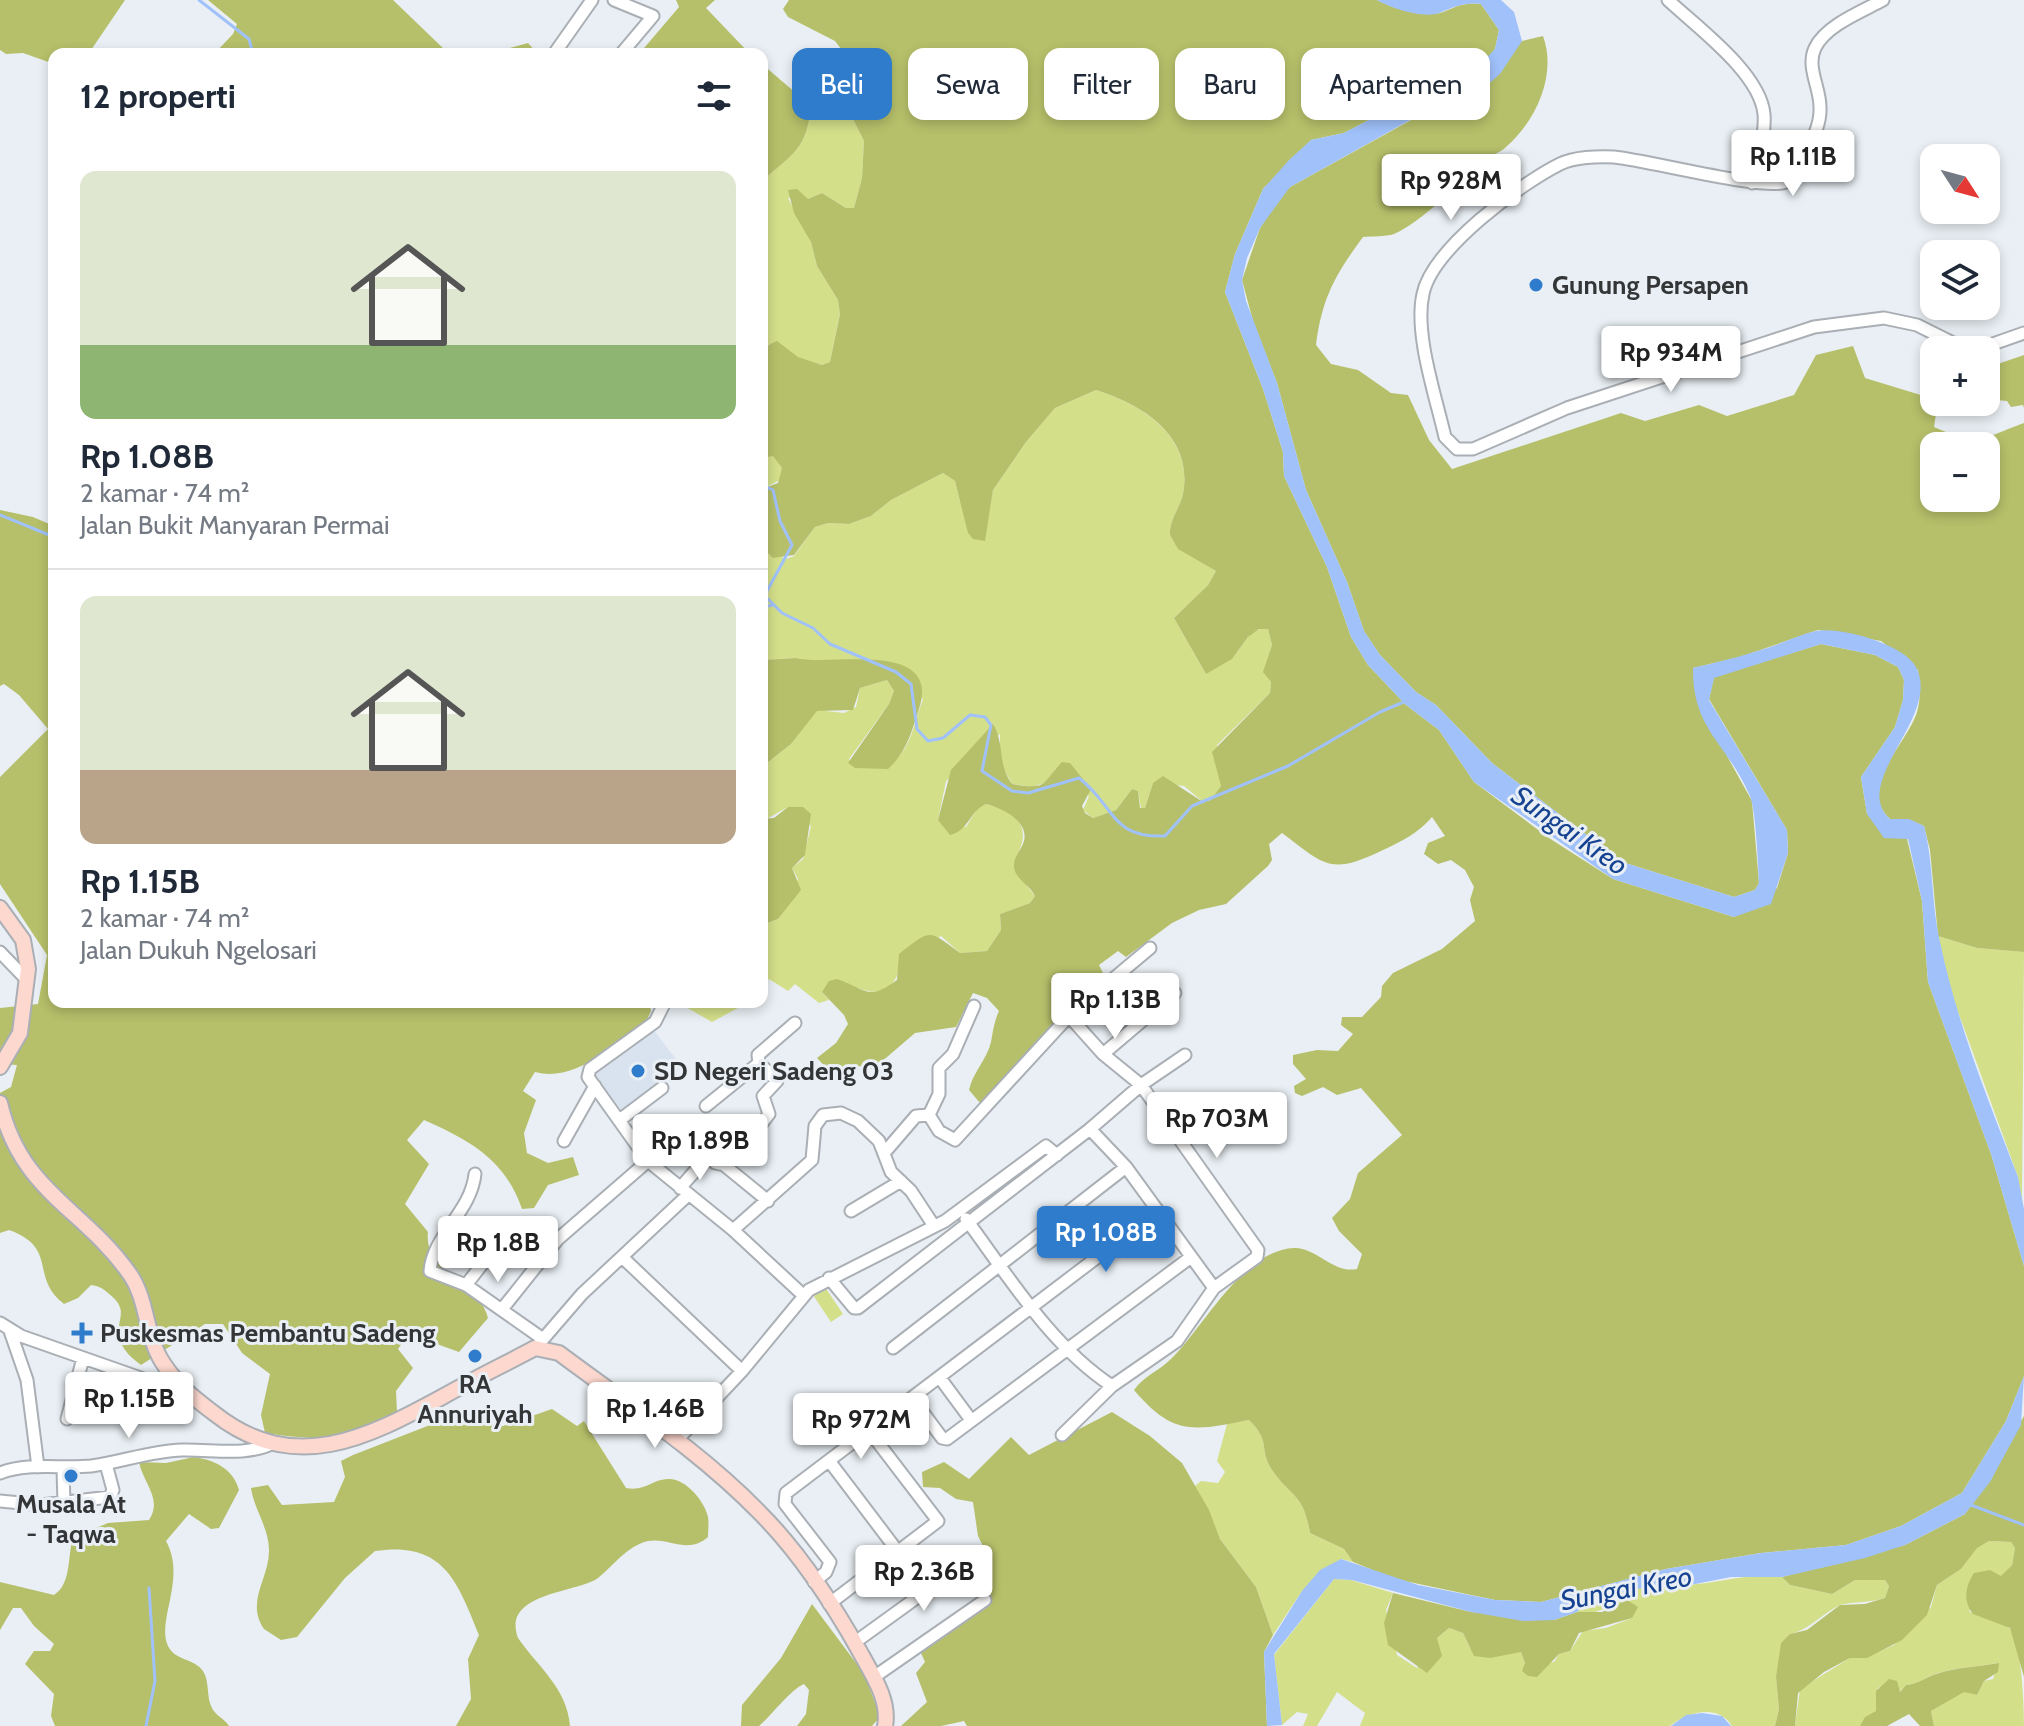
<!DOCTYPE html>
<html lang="id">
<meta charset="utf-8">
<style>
:root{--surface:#fff;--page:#f6f6f7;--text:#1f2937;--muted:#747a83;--line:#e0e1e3;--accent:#2f7ccc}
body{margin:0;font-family:Cabin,sans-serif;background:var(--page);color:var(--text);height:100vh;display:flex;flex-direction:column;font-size:30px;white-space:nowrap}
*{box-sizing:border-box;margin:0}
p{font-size:26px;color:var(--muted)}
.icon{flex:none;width:44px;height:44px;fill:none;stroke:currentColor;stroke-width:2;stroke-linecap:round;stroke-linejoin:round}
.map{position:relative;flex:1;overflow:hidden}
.side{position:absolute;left:48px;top:48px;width:720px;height:960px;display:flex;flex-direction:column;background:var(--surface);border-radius:16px;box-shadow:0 4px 12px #0003}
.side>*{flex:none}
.guide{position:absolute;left:792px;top:48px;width:760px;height:72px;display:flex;gap:16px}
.needle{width:52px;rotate:126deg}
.tools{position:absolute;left:1920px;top:144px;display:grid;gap:16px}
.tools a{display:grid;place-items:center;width:80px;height:80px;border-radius:16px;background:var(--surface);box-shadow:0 4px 12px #0003;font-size:40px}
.price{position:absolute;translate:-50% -68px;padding:0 18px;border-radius:8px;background:#fff;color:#222;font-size:26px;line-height:52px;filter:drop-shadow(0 2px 4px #0008)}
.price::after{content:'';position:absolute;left:50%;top:48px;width:24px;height:18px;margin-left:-12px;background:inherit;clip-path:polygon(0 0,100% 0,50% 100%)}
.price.active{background:var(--accent);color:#fff}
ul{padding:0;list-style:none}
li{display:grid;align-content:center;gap:16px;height:424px;padding:0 32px}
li+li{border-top:2px solid var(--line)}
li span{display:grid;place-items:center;height:248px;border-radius:16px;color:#555}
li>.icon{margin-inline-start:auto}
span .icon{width:144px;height:144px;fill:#fffc;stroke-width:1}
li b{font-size:34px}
h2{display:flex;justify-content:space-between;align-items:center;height:96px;padding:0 32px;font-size:34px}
.chip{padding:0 28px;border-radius:16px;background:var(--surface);box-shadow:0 4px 12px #0003;font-size:28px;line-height:72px}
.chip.active{background:var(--accent);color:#fff}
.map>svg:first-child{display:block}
.built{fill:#d9e3ef}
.green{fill:#d4df8a}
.forest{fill:#b6c06a;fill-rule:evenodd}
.water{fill:#a0c1fa}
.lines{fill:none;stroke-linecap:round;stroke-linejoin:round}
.stream{stroke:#a0c1fa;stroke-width:3}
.street-casing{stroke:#a9afb4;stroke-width:15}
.secondary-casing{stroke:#a9afb4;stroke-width:18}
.street{stroke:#fff;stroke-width:11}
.secondary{stroke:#fdd8ce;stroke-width:14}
.poi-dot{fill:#2f7ccc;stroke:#e9eff4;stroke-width:3}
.labels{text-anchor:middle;stroke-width:6;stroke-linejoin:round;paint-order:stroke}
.poi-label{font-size:26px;font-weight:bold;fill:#333537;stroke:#e9eff4;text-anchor:start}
.water-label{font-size:28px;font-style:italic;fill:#164292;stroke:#e9eff4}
</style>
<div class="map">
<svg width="2024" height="1726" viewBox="0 0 2024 1726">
<rect width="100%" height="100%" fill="#e9eff4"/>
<path class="built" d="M652,1028L682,1067L624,1113L593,1074Z"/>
<path class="green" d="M842,50C845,75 860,94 853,119L864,141L862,178L854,208H846L822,193L808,199L788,198L811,242L817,266L838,300L840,313L830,362L823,365C815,363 804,361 797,357C784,348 778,338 762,348V181C793,154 807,149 811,106L801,97Z
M1096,390C1143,405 1194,437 1183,494C1180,508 1169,520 1170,535L1179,549L1216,571L1208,585L1174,618L1206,674C1214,666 1226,663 1234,656C1244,645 1250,626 1268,629L1272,645L1264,672L1271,682L1270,693L1217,745L1222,786L1215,798L1203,802L1184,786L1153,783L1145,808L1141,809L1138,791L1132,789L1116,810L1093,818L1083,810L1089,796L1056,768L1050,781L1032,787L1012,784L1000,762V734L946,781L939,815L938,820L966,827L978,807L986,804C1017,812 1033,827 1016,857L1027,886L1035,896L1030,903L1000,914L1001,930L987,951L960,953L941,936L901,964C892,999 871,996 845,982L822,992L829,1000L819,1003L795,984L788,991L769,979L762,988V925L778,919L798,879L792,868L803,859L811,826L788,807L763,821L762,767L791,744L817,710L844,713L856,707L860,688L887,680L894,691L889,704L849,759C856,769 859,767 870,767C909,767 911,731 923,699L852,660L812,663L796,658L762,660V544L765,550L786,559L794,556L815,527L828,523L849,524L871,516L891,500L943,473L955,481L960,501L987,524L993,490L1026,442L1055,408Z
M773,455L782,468L780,480L762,489V458Z
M1938,936L1977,948L2024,952L2022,1200L2018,1177L1952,995Z
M677,1002H749L712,1022Z
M825,1287L843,1314L831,1322L813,1295Z
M1249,1420C1272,1443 1258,1448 1272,1470C1292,1499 1303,1492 1310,1533L1344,1549L1353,1562L1341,1559L1302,1591L1273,1635L1256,1587L1220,1539L1195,1486L1201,1481L1218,1483L1225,1472L1217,1461L1227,1424Z
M1989,1541L2011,1542L2015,1548L2012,1565L1969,1611C1981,1619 2000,1618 2010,1629C2022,1643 2024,1707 2024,1726H1934L1931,1711L1964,1691L1977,1695L1984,1681L1993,1679L1998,1663C1977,1667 1956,1667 1935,1674C1924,1678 1918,1684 1906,1685L1899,1692L1885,1685L1878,1688L1876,1711L1860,1726H1795L1800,1689L1850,1658L1867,1657L1894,1645L1931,1607L1937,1585L1961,1569L1977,1547Z
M1762,1575L1782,1577L1790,1585L1832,1594L1855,1580H1885L1889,1586L1885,1598C1871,1603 1848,1602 1840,1605C1821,1614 1811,1629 1790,1634L1776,1677L1779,1709L1775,1726H1732C1718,1703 1687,1712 1670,1726H1360L1365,1713L1337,1692L1317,1726H1303L1308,1714L1297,1712L1282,1725L1274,1655L1334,1579L1351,1580L1393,1593L1386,1610L1397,1655L1417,1668L1437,1638L1449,1628L1463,1633L1470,1648L1521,1652L1525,1663L1554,1662L1559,1654L1570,1651L1583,1631L1606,1628L1632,1618L1610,1607L1589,1614L1577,1612C1600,1583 1655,1588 1688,1585C1713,1583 1737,1577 1762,1575Z"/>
<path class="forest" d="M0,0H125L89,53L54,54V64L23,53L6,54L0,50Z
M208,0H393L445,50L499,51L528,43L538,54H214L233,34L237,24Z
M676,0H715L706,8L750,54H639L679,7Z
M789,0H1377C1392,8 1415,15 1433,14C1450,13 1456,1 1481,4L1499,30L1495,49L1485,63L1473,72L1411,98L1344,133L1311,140L1263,189L1235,254L1225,292L1263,389L1283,452L1284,476L1327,567L1351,637L1368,665L1406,705L1439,730L1474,782L1549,838L1613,879L1734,917L1777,888L1788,853L1787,830L1709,699L1714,677L1821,644L1875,655L1898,667L1904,680L1903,700L1895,727L1861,777L1867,814L1907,839L1922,901L1928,982L1991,1154L2024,1266V1376L2006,1421L1962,1493L1901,1526L1846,1545L1761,1553L1666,1569L1541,1602L1495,1600L1395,1579L1353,1562L1344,1549L1310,1533C1303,1492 1292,1499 1272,1470C1258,1448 1272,1443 1249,1420C1193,1431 1173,1436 1134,1390C1145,1375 1159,1371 1172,1358C1203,1328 1243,1250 1294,1248C1316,1247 1333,1274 1357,1269L1362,1254L1339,1231L1332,1218L1350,1199L1358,1173L1402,1135L1361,1088L1337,1095L1323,1087L1302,1096L1295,1093L1294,1086L1306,1079L1293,1064V1055L1317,1050L1338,1051L1353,1034L1341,1025L1342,1017H1362L1381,997L1382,986L1393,973L1442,949L1475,921L1470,900L1474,887L1465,870L1451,860L1438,864L1424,854L1428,843L1445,836L1432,817C1416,835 1402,841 1381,851C1329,876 1324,864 1282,833L1269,844L1272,860L1268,866L1226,904L1199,910L1172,923L1126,957L1118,951L1099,965L1103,973L1088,988L1081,984L1068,996L1072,1003L980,1103L969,1090C973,1072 987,1059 991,1042C993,1031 994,1022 999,1011L987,998L973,993L956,1027L915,1033L873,1069L859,1066L844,1080L833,1075L817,1058L836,1043L848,1024L844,1015L822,992L829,981L837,979C867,989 867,1002 897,980L899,954C933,927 929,931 960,953L987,951L1001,930L1000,914L1030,903L1035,896C1030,885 1013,878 1014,865C1014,856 1022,849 1024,841C1029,821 1002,808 986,804C969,811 970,830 950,835L938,820L951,770L993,724C1005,743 997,764 1012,784C1049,790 1041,784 1062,762L1070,763L1091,789L1082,806L1085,813L1093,818L1116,810L1132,789L1138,791L1140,808H1145L1153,783L1163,776L1203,802L1211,800L1221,786L1212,752L1270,693L1271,682L1263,672L1272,645L1268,629H1259L1248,637L1232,659L1206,674L1174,618L1208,585L1216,571L1178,549L1170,535C1169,520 1180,508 1183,494C1194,437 1144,405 1096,390L1055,408L1026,442L993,490L985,541L973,539L968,533L955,481L943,473L891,500L871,516L849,524L828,523L815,527L794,555L773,558L765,550L762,538L768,527L762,522V489L778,483L782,468L773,456L762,458V348L777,341L798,357L822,365L830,362L840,314L838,300L817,266L811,242L794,213L788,190L797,189L808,199L822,193L846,208H854L862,178L864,141L853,119L858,102L844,67L842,50L835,41L788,17L783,9Z
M1543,36C1557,74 1537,120 1506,147C1499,154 1487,156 1480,163C1458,184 1422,222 1394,234C1385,237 1372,236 1363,237C1335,275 1322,298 1316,345L1331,364L1358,370L1391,393L1408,395L1429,440L1452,469L1621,413L1645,421L1699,405L1727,416L1794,395L1816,355L1853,346L1865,378L1924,396L1937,407L1934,427C1981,448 1979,439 2024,423V952L1977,948L1938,936L1930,850L1924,826L1908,819H1890C1854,786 1912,740 1918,708C1921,697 1919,681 1918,670L1881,641L1818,630L1740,657L1693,668L1727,756L1752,801L1759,883L1755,890L1734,897L1622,862L1492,763L1436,705L1416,692L1380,655L1364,631L1347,582L1306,490L1277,383L1253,321L1242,280L1260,228L1278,199L1290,187L1420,115L1484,88L1522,41ZM1934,446H1986V498H1934Z
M762,64L811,106C807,149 793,154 762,181Z
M2024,355V408L2023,405L2011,407L2007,401L1986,399V368Z
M0,510L33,517L54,526V1002H649L651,1011L646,1022C614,1044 576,1083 535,1072L523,1091L536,1100L524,1133L527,1153L548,1163L573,1157L579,1175L548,1185L534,1208L522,1209C505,1159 469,1140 424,1120L407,1140L429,1164L405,1204L428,1232C423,1273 480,1283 488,1318L459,1352L409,1334L398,1349L413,1368L396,1391L397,1412C364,1446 306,1439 265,1433L261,1415L270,1374L242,1353L223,1324H205L141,1365C132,1358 124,1352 120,1340C114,1318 132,1312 108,1293C102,1288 99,1286 91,1285L78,1298L64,1304C29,1277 59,1248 9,1230L0,1233V1093L11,1087L17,1065L0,1064V1008L38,1004L47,955L0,884V777L48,729L19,695L4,684L0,686Z
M796,658C828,667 942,638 919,709C912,731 906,753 888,769L855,768L848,763L889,704L894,691L887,680L860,688L853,710L817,711L791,744L762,767V660Z
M788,807H803L811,814L805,855L792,868L801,890L778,919L762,925V819L774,818Z
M552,1409L577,1426L584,1421L626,1488C644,1492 653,1479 668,1479C686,1478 705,1502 708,1517C709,1523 708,1531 708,1537C687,1555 670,1537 648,1541C627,1546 614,1565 598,1578C578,1593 501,1592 518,1638C538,1667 567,1688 570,1726H456L471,1699L468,1659L479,1635C457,1580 443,1541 375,1551L345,1578L297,1637L281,1640L264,1629C245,1601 270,1578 269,1549C268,1526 254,1509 251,1488L268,1485L282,1505L334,1502L345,1477L341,1461L353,1455L448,1418L503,1426Z
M1112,1412L1150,1436L1182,1463L1209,1510L1220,1539L1256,1587L1273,1635L1264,1652L1267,1726H967L964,1721L941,1726H901L927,1702L916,1673L925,1662L921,1653L990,1605L991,1581L983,1566L985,1550L978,1536L973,1502L956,1499L940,1488L923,1487L922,1472L944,1462L969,1479L1011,1437L1029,1455Z
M2024,1416V1677L2010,1628L1973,1614C1963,1602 1965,1586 1974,1573L1990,1570L2001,1576L2012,1565L2015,1548L2011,1542L1989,1541L1977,1548L1961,1569L1937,1585L1927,1615L1902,1640L1867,1658H1850L1824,1672L1798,1693L1795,1726H1775L1779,1709L1776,1677L1781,1643L1790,1634L1807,1630L1840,1605L1865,1604L1885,1598L1889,1586L1885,1580H1855L1832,1594L1790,1585L1782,1577L1905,1545L1965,1514Z
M194,1457C214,1460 233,1468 239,1490L219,1528L211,1529L189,1514L166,1541C187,1579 156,1620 168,1646C175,1661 194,1658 203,1671C210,1682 206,1697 212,1708C215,1715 225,1719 229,1726H55L51,1716L54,1694L25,1664L34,1651H50L54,1644L34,1626L21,1608H13L0,1630V1582L54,1595C72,1583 67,1557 73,1538L108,1523L149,1520C163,1499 143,1483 139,1462L166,1463Z
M1393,1593L1471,1612L1554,1620L1577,1612H1602L1627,1600L1638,1607L1632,1618L1579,1633L1570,1651L1559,1654L1537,1677L1528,1676L1522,1671L1525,1663L1521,1652L1490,1658L1474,1656L1463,1633L1449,1628L1437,1638L1442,1656L1427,1673L1388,1645L1384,1623Z
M812,1604L865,1675L880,1717L872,1726H797L806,1714L809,1690L804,1684C790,1690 772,1715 759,1726H741L742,1705L781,1658Z
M1999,1663L1998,1672L1984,1681L1977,1695L1964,1692L1931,1711L1934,1726H1920L1909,1714L1887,1726H1860L1865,1717L1876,1711V1691L1889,1679L1897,1681L1900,1692L1906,1685C1918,1684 1924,1678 1936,1674C1956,1667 1977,1667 1999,1663Z"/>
<path class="water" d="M1377,0H1501L1514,12L1522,41L1500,74L1484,88L1419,115L1290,187L1260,228L1247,258L1242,280L1246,301L1277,383L1306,490L1347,582L1364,631L1380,655L1416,692L1436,705L1492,763L1622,862L1734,897L1755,890L1759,883C1758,864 1756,811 1750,796C1728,744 1692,730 1693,668C1717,662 1740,657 1764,649C1781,644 1798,635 1816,631C1840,626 1904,644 1916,667C1942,716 1849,782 1890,819H1909L1924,826C1934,864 1931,904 1940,942C1957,1023 1988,1100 2018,1177L2024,1209V1266L1991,1154L1928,982L1922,901L1908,839L1884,838L1867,814L1861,777L1895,727L1903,700L1904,680L1898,667L1875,655L1821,644L1714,678L1709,700L1787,830L1788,853L1771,904L1734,917L1613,879L1474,782L1439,730L1406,705L1368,665L1351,637L1327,567L1284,476L1283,452L1263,389L1225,292L1235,254L1263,189L1289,160L1311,140L1344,133L1411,98L1473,72L1495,49L1499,30L1481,4C1463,2 1455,7 1439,13C1423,19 1391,8 1377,0Z
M2024,1376L2021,1425L1990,1482L1965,1514L1905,1545L1865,1558L1782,1577H1731L1685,1586L1668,1584L1631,1590L1588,1601L1577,1612L1554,1620L1523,1621L1471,1612L1352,1580L1334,1579L1274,1654L1282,1725L1267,1726L1264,1652L1302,1591L1320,1570L1341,1559L1418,1585L1495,1600L1541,1602L1666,1569L1761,1553L1846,1545L1901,1526L1962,1493L2006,1421Z
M1702,1713L1722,1716L1731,1726H1671L1686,1715Z"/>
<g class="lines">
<path class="stream" d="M199,0L249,39L253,54
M762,485L773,490L780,521L792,545L767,591L766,597L782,613L813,628L830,644L896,672L911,684L917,729L928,741L943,738L970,715L985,717L991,725L982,771L1012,791L1028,793L1079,778C1115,805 1109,838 1165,836L1192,806L1288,766L1380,712L1406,701
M0,515L54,537
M762,607L774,605
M1971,1505L2024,1525
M146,1726L155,1681L149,1588"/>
<g class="street-casing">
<path id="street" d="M614,0L653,16L621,54
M1668,0C1697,27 1760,73 1764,114C1766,136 1756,161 1752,183
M1883,0C1863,11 1826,25 1815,48C1806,67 1820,87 1820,107C1821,125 1811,142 1804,158C1801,167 1796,178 1786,182C1765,191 1647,160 1614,157C1598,156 1574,157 1560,164C1520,184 1432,249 1423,294C1414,334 1436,397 1445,437L1457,449H1473L1567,408L1814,327L1884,318L1917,325L1961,347L1990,345L2024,333
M554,54L592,0
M0,952L27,980
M665,1002L655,1022L590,1069L588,1077L648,1161L733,1230L803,1295
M1103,1054L1175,993
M706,1106L759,1063
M929,1115L939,1094V1068L953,1054L974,1006
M621,1119L662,1088
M1090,1129L1126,1167L1214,1288
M564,1141L595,1086
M885,1152L916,1116L929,1115L939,1131L955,1140L1069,1016L1150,948
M724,1165L743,1148L769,1114L763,1096L777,1081L759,1063L758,1055L795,1023
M724,1165L768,1201
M475,1174C471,1212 433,1235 430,1271L466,1285L543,1339
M680,1188L709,1155L715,1163L724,1165
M851,1211L901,1181
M966,1219C1009,1277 1051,1346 1112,1386
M733,1230L812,1160L815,1126L823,1115L841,1113L858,1121L879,1141L891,1172L911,1191L934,1226
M622,1257L742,1371
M829,1278L854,1308H858L1090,1129L1141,1085L1185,1055
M466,1285L508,1231
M503,1308L558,1239L648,1161
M0,1323L21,1336L189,1395
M10,1331L27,1380L38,1467
M538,1345L582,1294L688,1195
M893,1348L1126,1167
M940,1378L971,1420
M913,1399L942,1438L947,1439L1191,1257
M67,1419L83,1358
M1062,1435L1112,1386L1177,1341L1214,1288L1257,1257L1258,1250L1141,1085L1103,1054L1069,1016
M676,1441L742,1371L809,1290L945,1221L1046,1146L1057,1155
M830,1462L899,1553
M63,1469L64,1504
M0,1473C29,1462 61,1469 91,1466C122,1462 150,1451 182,1450C212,1449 246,1457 273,1443
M0,1501L41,1505L110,1497L113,1490L106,1464
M814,1582L826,1572L830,1562L785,1504L786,1493L1157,1212
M829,1604L938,1521L870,1432
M854,1643L973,1557
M874,1677L985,1600"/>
</g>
<g class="secondary-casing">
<path id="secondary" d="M0,908L23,940L28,969L20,1033L0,1067
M0,1103C21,1192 82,1207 129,1273C148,1299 145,1336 163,1363C177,1385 195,1399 215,1414C294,1476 367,1438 444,1396C474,1379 505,1364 535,1348L559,1353C627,1404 701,1452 760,1513C799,1552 833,1604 860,1652C872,1674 890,1700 885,1726"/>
</g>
<use href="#street" class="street"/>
<use href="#secondary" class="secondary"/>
</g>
<g class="poi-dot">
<circle cx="1536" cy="285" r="8"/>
<circle cx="638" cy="1071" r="8"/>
<path d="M78 1321h8v8h8v8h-8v8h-8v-8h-8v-8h8z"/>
<circle cx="475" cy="1356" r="8"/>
<circle cx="71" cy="1476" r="8"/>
</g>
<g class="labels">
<g class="poi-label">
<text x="1552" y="294">Gunung Persapen</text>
<text x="654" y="1080">SD Negeri Sadeng 03</text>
<text x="100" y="1342">Puskesmas Pembantu Sadeng</text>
<text x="475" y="1393" text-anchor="middle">RA<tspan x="475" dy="30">Annuriyah</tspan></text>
<text x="71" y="1513" text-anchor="middle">Musala At<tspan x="71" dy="30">- Taqwa</tspan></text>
</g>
<g class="water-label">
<text transform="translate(1570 830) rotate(35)" y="10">Sungai Kreo</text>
<text transform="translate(1626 1588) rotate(-11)" y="10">Sungai Kreo</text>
</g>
</g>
</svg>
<div class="tools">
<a><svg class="needle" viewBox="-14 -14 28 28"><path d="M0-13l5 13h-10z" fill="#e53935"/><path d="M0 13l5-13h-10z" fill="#747a83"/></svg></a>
<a><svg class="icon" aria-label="layers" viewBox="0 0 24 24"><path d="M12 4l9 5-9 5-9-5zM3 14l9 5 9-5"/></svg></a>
<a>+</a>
<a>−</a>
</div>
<b class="price" style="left:1793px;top:198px">Rp 1.11B</b>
<b class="price" style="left:1451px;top:222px">Rp 928M</b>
<b class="price" style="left:1671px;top:394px">Rp 934M</b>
<b class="price" style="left:1115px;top:1041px">Rp 1.13B</b>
<b class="price" style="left:1217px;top:1160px">Rp 703M</b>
<b class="price" style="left:700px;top:1182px">Rp 1.89B</b>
<b class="price active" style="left:1106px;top:1274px">Rp 1.08B</b>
<b class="price" style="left:498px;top:1284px">Rp 1.8B</b>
<b class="price" style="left:129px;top:1440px">Rp 1.15B</b>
<b class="price" style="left:655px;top:1450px">Rp 1.46B</b>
<b class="price" style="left:861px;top:1461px">Rp 972M</b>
<b class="price" style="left:924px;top:1613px">Rp 2.36B</b>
<div class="guide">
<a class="chip active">Beli</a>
<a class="chip">Sewa</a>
<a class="chip">Filter</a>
<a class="chip">Baru</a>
<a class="chip">Apartemen</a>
</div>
<section class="side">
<h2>12 properti<svg class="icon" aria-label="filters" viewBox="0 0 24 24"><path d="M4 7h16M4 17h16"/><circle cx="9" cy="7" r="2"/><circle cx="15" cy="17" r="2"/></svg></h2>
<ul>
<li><span style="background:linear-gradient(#dfe7d0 70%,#8fb573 0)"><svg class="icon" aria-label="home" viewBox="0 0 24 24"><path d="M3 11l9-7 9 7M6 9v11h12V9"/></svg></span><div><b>Rp 1.08B</b><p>2 kamar · 74 m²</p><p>Jalan Bukit Manyaran Permai</p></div></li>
<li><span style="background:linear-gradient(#dfe7d0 70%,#b9a48a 0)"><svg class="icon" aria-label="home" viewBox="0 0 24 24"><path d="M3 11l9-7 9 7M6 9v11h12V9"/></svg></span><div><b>Rp 1.15B</b><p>2 kamar · 74 m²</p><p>Jalan Dukuh Ngelosari</p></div></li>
</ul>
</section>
</div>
